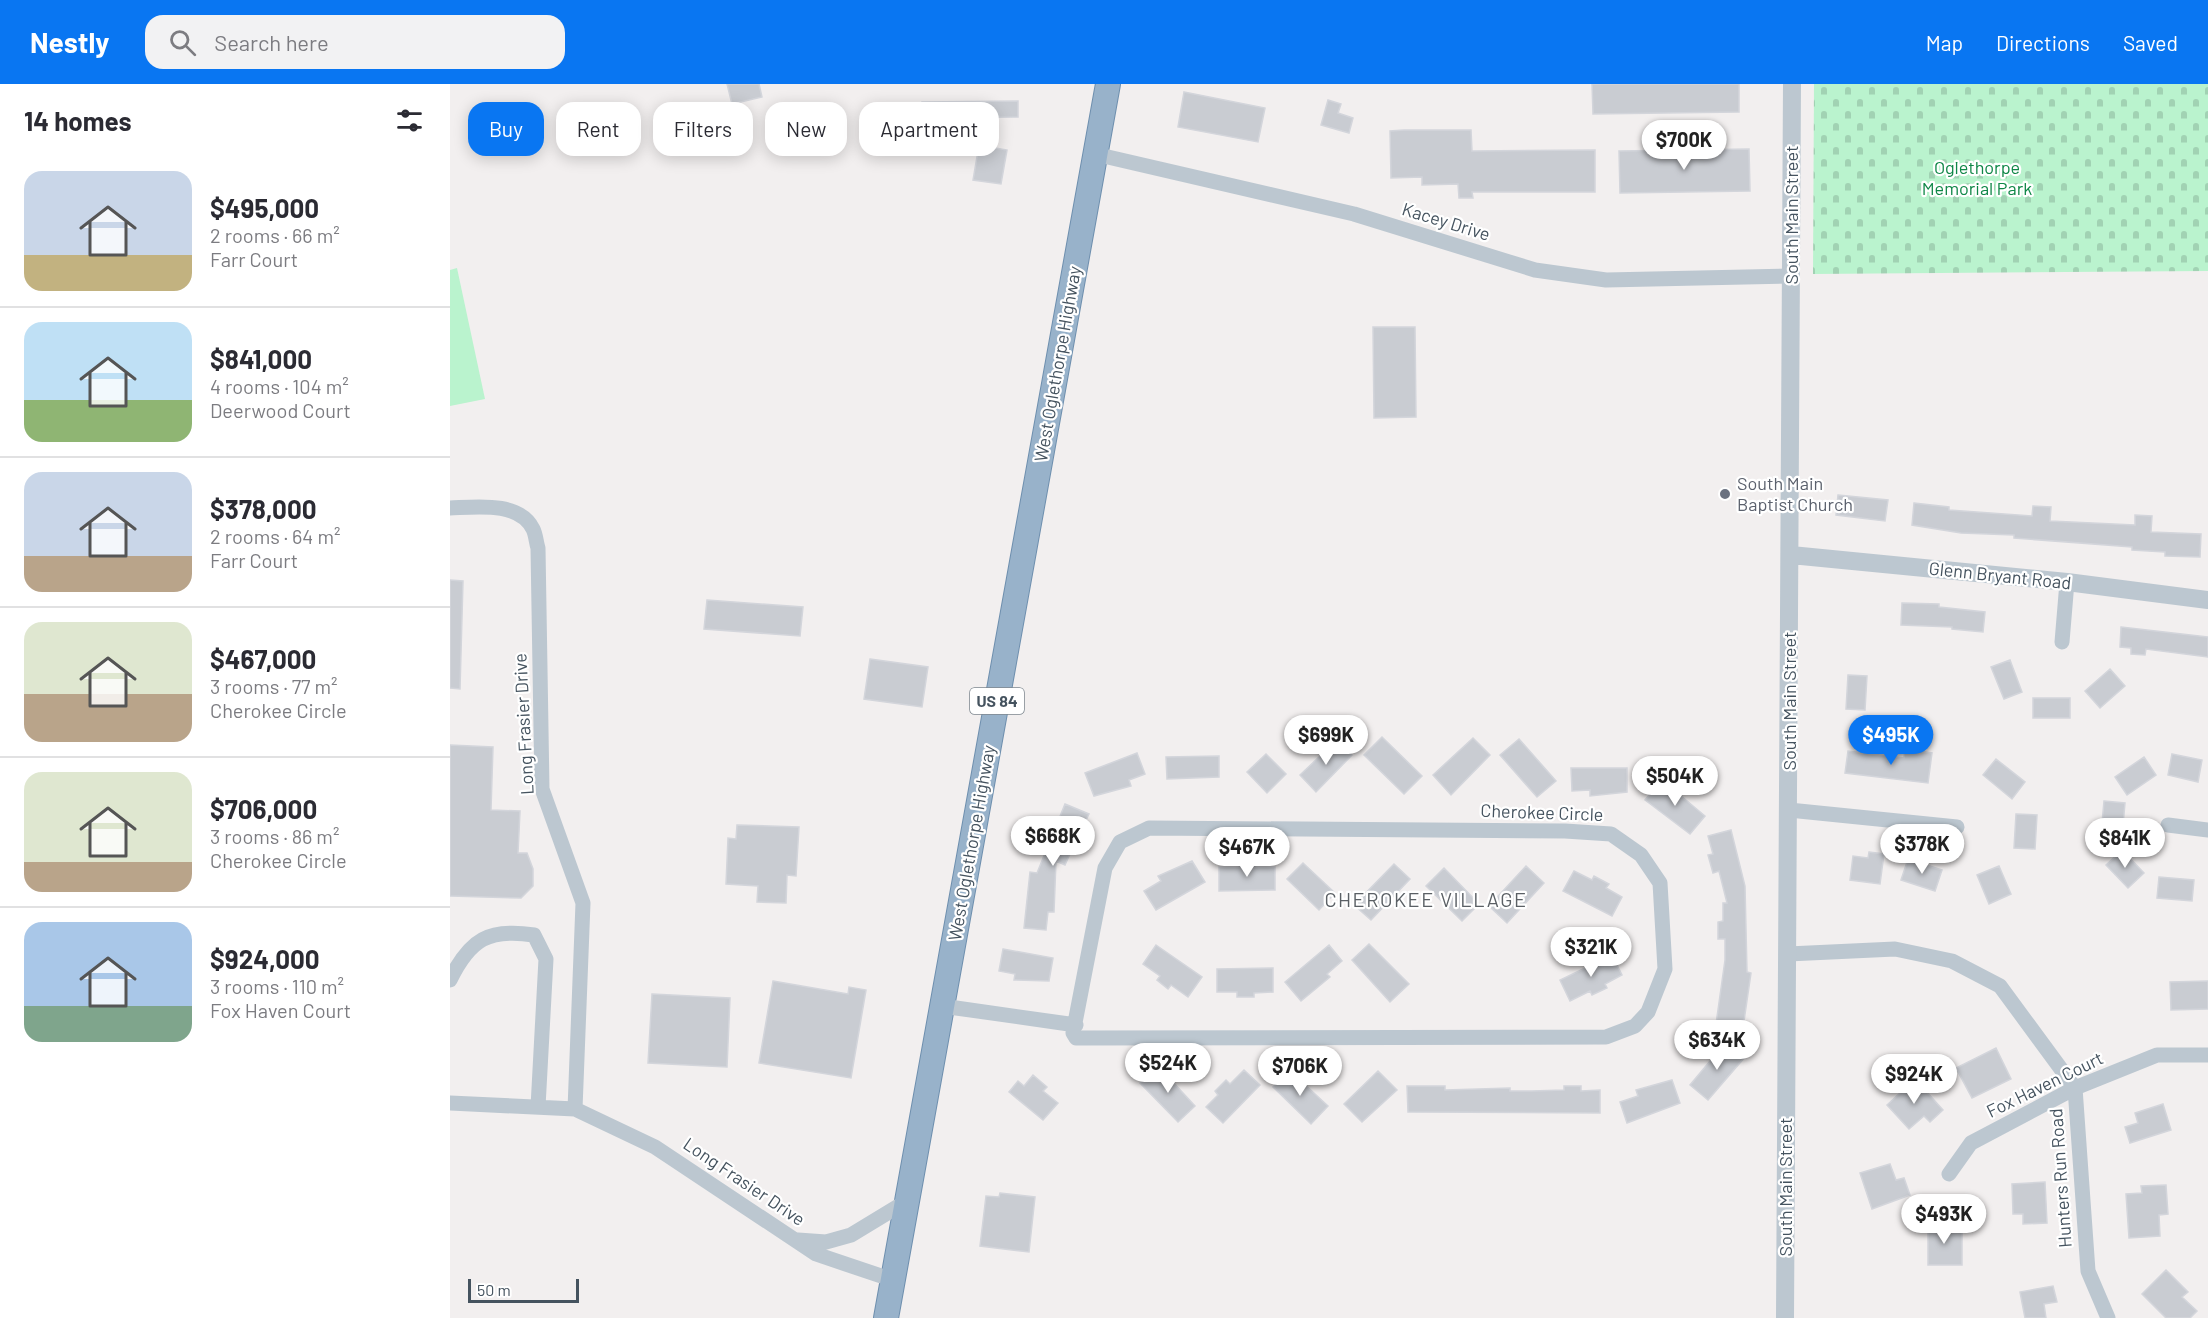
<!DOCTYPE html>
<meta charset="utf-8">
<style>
:root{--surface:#fff;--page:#f2f2f3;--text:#2b2b33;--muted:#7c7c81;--line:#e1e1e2;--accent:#0976f2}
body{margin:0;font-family:Barlow,sans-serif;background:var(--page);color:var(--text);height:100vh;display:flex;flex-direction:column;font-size:22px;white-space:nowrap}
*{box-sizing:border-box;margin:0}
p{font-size:20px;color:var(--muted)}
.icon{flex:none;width:33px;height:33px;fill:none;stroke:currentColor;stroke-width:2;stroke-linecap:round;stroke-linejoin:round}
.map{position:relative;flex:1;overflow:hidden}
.details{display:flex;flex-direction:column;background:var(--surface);width:450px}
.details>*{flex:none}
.hud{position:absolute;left:18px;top:18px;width:570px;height:54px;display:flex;gap:12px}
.scale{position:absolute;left:18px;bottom:15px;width:111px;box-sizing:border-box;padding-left:6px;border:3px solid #45535f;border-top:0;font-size:16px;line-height:21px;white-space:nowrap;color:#45535f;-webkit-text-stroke:4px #fff;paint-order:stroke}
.price{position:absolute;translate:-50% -51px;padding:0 14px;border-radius:21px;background:#fff;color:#222;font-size:20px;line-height:39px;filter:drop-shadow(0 2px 3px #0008)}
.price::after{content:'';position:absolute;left:50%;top:36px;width:18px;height:14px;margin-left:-9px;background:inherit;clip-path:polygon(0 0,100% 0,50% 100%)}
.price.current{background:var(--accent);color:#fff}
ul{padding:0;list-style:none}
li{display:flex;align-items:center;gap:18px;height:150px;padding:0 24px}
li+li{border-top:2px solid var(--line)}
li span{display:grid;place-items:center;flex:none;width:168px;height:120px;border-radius:18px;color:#555}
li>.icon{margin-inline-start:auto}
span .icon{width:72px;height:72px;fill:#fffc;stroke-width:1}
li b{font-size:26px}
h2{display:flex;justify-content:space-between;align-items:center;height:72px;padding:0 24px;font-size:26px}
.pill{padding:0 21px;border-radius:18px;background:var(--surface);box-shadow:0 3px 15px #0003;font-size:21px;line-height:54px}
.pill.current{background:var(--accent);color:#fff}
header{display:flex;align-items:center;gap:36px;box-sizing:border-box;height:84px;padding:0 30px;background:var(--accent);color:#fff}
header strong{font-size:28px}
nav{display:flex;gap:33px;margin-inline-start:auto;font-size:21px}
.search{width:420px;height:54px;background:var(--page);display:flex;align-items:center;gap:15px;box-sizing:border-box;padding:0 21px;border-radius:18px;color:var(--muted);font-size:22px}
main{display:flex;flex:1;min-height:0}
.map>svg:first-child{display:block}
.cemetery{fill:url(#cemetery-stones)}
.park{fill:#baf3ce}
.building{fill:#c9ccd2;stroke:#d3d5db;stroke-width:1.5}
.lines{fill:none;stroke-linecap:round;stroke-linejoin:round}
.trunk-casing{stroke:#6e8fae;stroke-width:26}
.minor{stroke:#bcc7d0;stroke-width:15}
.tertiary{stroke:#bcc7d0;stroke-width:18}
.trunk{stroke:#98b2ca;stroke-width:24}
.worship-dot{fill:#6b7280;stroke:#fff;stroke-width:2}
.labels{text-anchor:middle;stroke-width:4.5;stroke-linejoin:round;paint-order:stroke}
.shield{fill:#fff;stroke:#7d878f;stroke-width:1.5}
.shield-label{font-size:16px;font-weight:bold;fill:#45535f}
.park-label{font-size:18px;fill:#0f8747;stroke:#fff}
.street-label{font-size:18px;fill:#45535f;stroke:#fff}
.worship-label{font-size:18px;fill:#5b616d;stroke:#fff;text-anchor:start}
.neighbourhood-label{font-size:20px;letter-spacing:1.5px;fill:#5b6065;stroke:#fff}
</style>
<header>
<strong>Nestly</strong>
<div class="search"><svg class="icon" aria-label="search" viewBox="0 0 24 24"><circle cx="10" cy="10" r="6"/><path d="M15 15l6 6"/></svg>Search here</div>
<nav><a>Map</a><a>Directions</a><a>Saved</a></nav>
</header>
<main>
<section class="details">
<h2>14 homes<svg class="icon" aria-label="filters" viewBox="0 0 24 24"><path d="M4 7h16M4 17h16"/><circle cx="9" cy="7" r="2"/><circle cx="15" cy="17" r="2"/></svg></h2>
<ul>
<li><span style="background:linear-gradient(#c9d6e8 70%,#c2b280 0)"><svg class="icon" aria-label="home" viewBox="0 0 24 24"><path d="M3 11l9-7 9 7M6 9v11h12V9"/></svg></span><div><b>$495,000</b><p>2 rooms · 66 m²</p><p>Farr Court</p></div></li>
<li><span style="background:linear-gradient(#bfe0f5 65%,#8fb573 0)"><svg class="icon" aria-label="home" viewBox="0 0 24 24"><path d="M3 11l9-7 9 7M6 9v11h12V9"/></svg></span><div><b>$841,000</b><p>4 rooms · 104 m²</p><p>Deerwood Court</p></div></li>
<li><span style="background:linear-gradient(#c9d6e8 70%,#b9a48a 0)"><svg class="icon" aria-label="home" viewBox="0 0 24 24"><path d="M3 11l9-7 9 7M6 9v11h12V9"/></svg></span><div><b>$378,000</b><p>2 rooms · 64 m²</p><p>Farr Court</p></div></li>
<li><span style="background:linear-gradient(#dfe7d0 60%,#b9a48a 0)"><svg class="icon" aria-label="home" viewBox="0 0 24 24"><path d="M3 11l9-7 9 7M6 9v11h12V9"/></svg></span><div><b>$467,000</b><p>3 rooms · 77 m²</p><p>Cherokee Circle</p></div></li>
<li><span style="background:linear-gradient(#dfe7d0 75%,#b9a48a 0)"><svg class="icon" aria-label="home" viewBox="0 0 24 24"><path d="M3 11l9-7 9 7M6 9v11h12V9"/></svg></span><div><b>$706,000</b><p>3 rooms · 86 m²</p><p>Cherokee Circle</p></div></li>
<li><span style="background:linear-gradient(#a9c7e8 70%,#7fa58c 0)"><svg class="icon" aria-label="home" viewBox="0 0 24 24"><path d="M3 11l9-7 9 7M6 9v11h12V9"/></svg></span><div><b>$924,000</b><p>3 rooms · 110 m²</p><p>Fox Haven Court</p></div></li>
</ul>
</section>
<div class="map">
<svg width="1758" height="1234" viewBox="0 0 1758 1234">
<defs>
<pattern id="cemetery-stones" width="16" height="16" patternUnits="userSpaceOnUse" patternTransform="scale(1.5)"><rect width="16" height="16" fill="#baf3ce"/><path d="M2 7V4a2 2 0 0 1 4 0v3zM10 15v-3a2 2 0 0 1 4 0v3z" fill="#a1d2b3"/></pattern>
</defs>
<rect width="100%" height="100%" fill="#f2efef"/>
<path class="cemetery" d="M1364,0H1758V187L1363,190Z"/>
<path class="park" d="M7,184L35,315L0,322V186Z"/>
<path class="building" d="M277,0H309L312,13L282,20Z
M1142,0H1289V28L1143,30Z
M734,8L815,24L808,58L728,43Z
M878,16L891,20L888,29L903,34L899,49L871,41Z
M568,17V33L472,34V18Z
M954,46H1021L1022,67L1145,66V108H1022L1023,114H1009L1008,100L972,101V93L941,94L940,47Z
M529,61L557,66L551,100L523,96Z
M1299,65L1300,107L1170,109L1169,67Z
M923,243H965L966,333L924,334Z
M1388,411L1438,416L1435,437L1386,431Z
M1464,419L1499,423V426L1582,432L1583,422L1601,423L1600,437L1685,441V431L1702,432L1701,448L1751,450L1750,473L1715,472V468L1682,466V463L1564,454V451L1511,449L1462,441Z
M0,496L13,497L10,605L0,604Z
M257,516L353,523L350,552L254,545Z
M1452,519L1489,520V523L1535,528L1533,548L1502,545V543L1451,541Z
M1671,543L1758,553V573L1696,565L1695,571L1681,570V564L1670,563Z
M420,575L478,583L472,623L414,615Z
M1560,576L1572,608L1554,615L1541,583Z
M1660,585L1675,602L1650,624L1635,607Z
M1398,591L1417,592L1415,626L1396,625Z
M1583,614H1620V634H1583Z
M932,653L972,692L954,710L914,671Z
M1023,654L1040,671L1001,711L983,691Z
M1069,655L1106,697L1087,713L1050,671Z
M887,656L902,671L866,708L850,691Z
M0,661L43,663L41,726L70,727L68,769H77L83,785V802L71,814L0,812Z
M1455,665L1482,669L1478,699L1395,689L1398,667L1454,674Z
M687,669L695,690L679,696L681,702L644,712L635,689Z
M816,670L836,690L817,709L797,688Z
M1722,670L1752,676L1748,698L1718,691Z
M769,672V693L717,695L716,673Z
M1694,673L1706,691L1677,711L1665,693Z
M1546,675L1575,698L1562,715L1533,691Z
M1121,684H1177V708L1140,712V706L1122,707Z
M1212,696L1255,732L1240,750L1195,716Z
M1654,717L1675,719L1672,752L1651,750Z
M615,720L639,730L630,749L634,751L629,765L623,763L615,781L606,777L604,828H598L596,846L574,844L580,788L587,789Z
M1566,730L1587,731L1585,765L1564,764Z
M287,741L349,743L346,792L337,791L336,819L307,818L308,802L276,800L278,754L286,755Z
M1281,746L1295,802L1297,888L1301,889L1293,944L1266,940L1275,876V855H1268V838L1273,837V819H1277L1269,787L1263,789L1258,771L1263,770L1258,752Z
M1672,766L1694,789L1678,804L1656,781Z
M1419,768L1434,770L1430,800L1400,796L1403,772L1418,774Z
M1458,775L1492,786L1485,807L1451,796Z
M742,777L755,798L706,826L694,807L711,797L708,792Z
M789,777H805V783H825V806L769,807V783H789Z
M853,779L885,809L869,826L837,795Z
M944,780L960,795L921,836L904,821Z
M1076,782L1094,799L1057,839L1039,822Z
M1549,782L1561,810L1539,820L1527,791Z
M994,784L1029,820L1012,837L976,802Z
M1124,787L1142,796L1144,792L1159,800L1156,804L1172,813L1162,832L1113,807Z
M1709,793L1744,796L1742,817L1707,814Z
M919,860L959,900L940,918L902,876Z
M706,861L752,893L738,913L721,901L718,905L707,896L710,892L693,880Z
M879,861L892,877L877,890L880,893L851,917L835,898Z
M553,865L603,874L599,897L564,896L565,890L549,887Z
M1162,871L1172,891L1155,900L1157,904L1142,911L1140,907L1120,917L1110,896Z
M823,884V908L804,909V913H787V908H767V885Z
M323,897L398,910L399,903L416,906L401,994L309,979Z
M1758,897V925L1721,926L1720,898Z
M202,910L280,914L277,983L198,979Z
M1276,958L1295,973L1258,1016L1240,1001Z
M1546,964L1561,995L1522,1014L1506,984Z
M708,982L745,1022L728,1038L690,999Z
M794,986L810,1001L773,1039L756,1023L768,1011L765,1007L776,996L780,1000Z
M839,986L878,1022L861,1040L823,1003Z
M928,987L947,1006L912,1038L894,1020Z
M583,991L597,1003L593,1007L608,1019L593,1036L559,1008L568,997L574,1002Z
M1465,995L1493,1026L1480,1038L1474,1032L1459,1045L1437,1021Z
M1222,996L1230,1019L1177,1039L1170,1018L1188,1012L1186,1006Z
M957,1002H995V1006L1060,1004V1007H1082L1114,1006V1002H1131V1007L1150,1006V1029L958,1028Z
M1713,1020L1721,1046L1680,1059L1675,1043L1688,1039L1685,1029Z
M1440,1080L1446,1096L1454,1094L1460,1111L1422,1125L1410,1089Z
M1595,1098L1597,1139L1573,1140V1130H1563L1562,1100Z
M1716,1101L1718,1130L1709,1131L1710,1152L1679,1154L1676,1110L1692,1109L1691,1102Z
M550,1109L585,1113L579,1168L530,1162L536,1112L549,1113Z
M1478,1136H1495V1148H1512V1181H1478Z
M1716,1186L1738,1208L1732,1213L1747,1227L1740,1234H1716L1692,1210Z
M1603,1202L1607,1218L1594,1220L1596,1234H1575L1570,1208Z"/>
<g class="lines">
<g class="trunk-casing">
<path id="trunk" d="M436,1234L658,0"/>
</g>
<path class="minor" d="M645,70L904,130L1085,186L1156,196L1342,192
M0,424C26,423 69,417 83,445C86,451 86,458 88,464L92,705L133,819L125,1025
M1612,558L1617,498
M1339,726L1507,743
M1718,741L1758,746
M699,744L1115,747L1161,750L1191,771L1210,799L1215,885L1198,928L1185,942L1156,953L626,954L623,949L655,784L670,758Z
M1338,870L1445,865L1502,877L1550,902L1625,1004L1638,1187L1658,1234
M0,896C20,855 39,844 84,851L96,875L88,1023
M492,922L626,941
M0,1019L125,1025L205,1063L366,1170L443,1196
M1499,1090L1521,1059L1625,1004L1707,971H1758
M348,1156L376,1158L401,1151L457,1117"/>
<path class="tertiary" d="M1341,471L1617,498L1758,516
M1335,1234L1342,0"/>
<use href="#trunk" class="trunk"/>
</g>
<circle class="worship-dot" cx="1275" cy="410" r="6"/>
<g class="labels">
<rect class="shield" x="520" y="604" width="54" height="26" rx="4.5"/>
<g class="shield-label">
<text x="547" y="623">US 84</text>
</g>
<g class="park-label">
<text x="1527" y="90">Oglethorpe<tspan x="1527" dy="21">Memorial Park</tspan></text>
</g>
<g class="street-label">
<text transform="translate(1342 131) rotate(-90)" y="6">South Main Street</text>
<text transform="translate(996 138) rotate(17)" y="6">Kacey Drive</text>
<text transform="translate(608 280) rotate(-80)" y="6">West Oglethorpe Highway</text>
<text transform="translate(1550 492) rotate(6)" y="6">Glenn Bryant Road</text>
<text transform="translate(1340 617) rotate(-90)" y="6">South Main Street</text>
<text transform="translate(74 640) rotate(-93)" y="6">Long Frasier Drive</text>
<text transform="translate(1092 729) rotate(2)" y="6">Cherokee Circle</text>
<text transform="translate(522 759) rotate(-80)" y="6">West Oglethorpe Highway</text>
<text transform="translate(1595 1001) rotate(-26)" y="6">Fox Haven Court</text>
<text transform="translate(1611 1094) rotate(-94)" y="6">Hunters Run Road</text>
<text transform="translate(294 1098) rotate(34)" y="6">Long Frasier Drive</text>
<text transform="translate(1336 1103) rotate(-90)" y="6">South Main Street</text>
</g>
<g class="worship-label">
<text x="1287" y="406">South Main<tspan x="1287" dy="21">Baptist Church</tspan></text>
</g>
<g class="neighbourhood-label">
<text x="976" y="823">CHEROKEE VILLAGE</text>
</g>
</g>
</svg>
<div class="scale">50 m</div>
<b class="price" style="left:1234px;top:87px">$700K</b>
<b class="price" style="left:876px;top:682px">$699K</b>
<b class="price current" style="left:1441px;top:682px">$495K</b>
<b class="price" style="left:1225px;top:723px">$504K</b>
<b class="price" style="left:603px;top:783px">$668K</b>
<b class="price" style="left:1675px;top:785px">$841K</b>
<b class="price" style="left:1472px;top:791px">$378K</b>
<b class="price" style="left:797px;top:794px">$467K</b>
<b class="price" style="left:1141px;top:894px">$321K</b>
<b class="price" style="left:1267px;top:987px">$634K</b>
<b class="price" style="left:718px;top:1010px">$524K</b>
<b class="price" style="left:850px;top:1013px">$706K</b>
<b class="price" style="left:1464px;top:1021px">$924K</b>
<b class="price" style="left:1494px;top:1161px">$493K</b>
<div class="hud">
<a class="pill current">Buy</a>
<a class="pill">Rent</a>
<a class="pill">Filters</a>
<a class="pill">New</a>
<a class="pill">Apartment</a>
</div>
</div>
</main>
